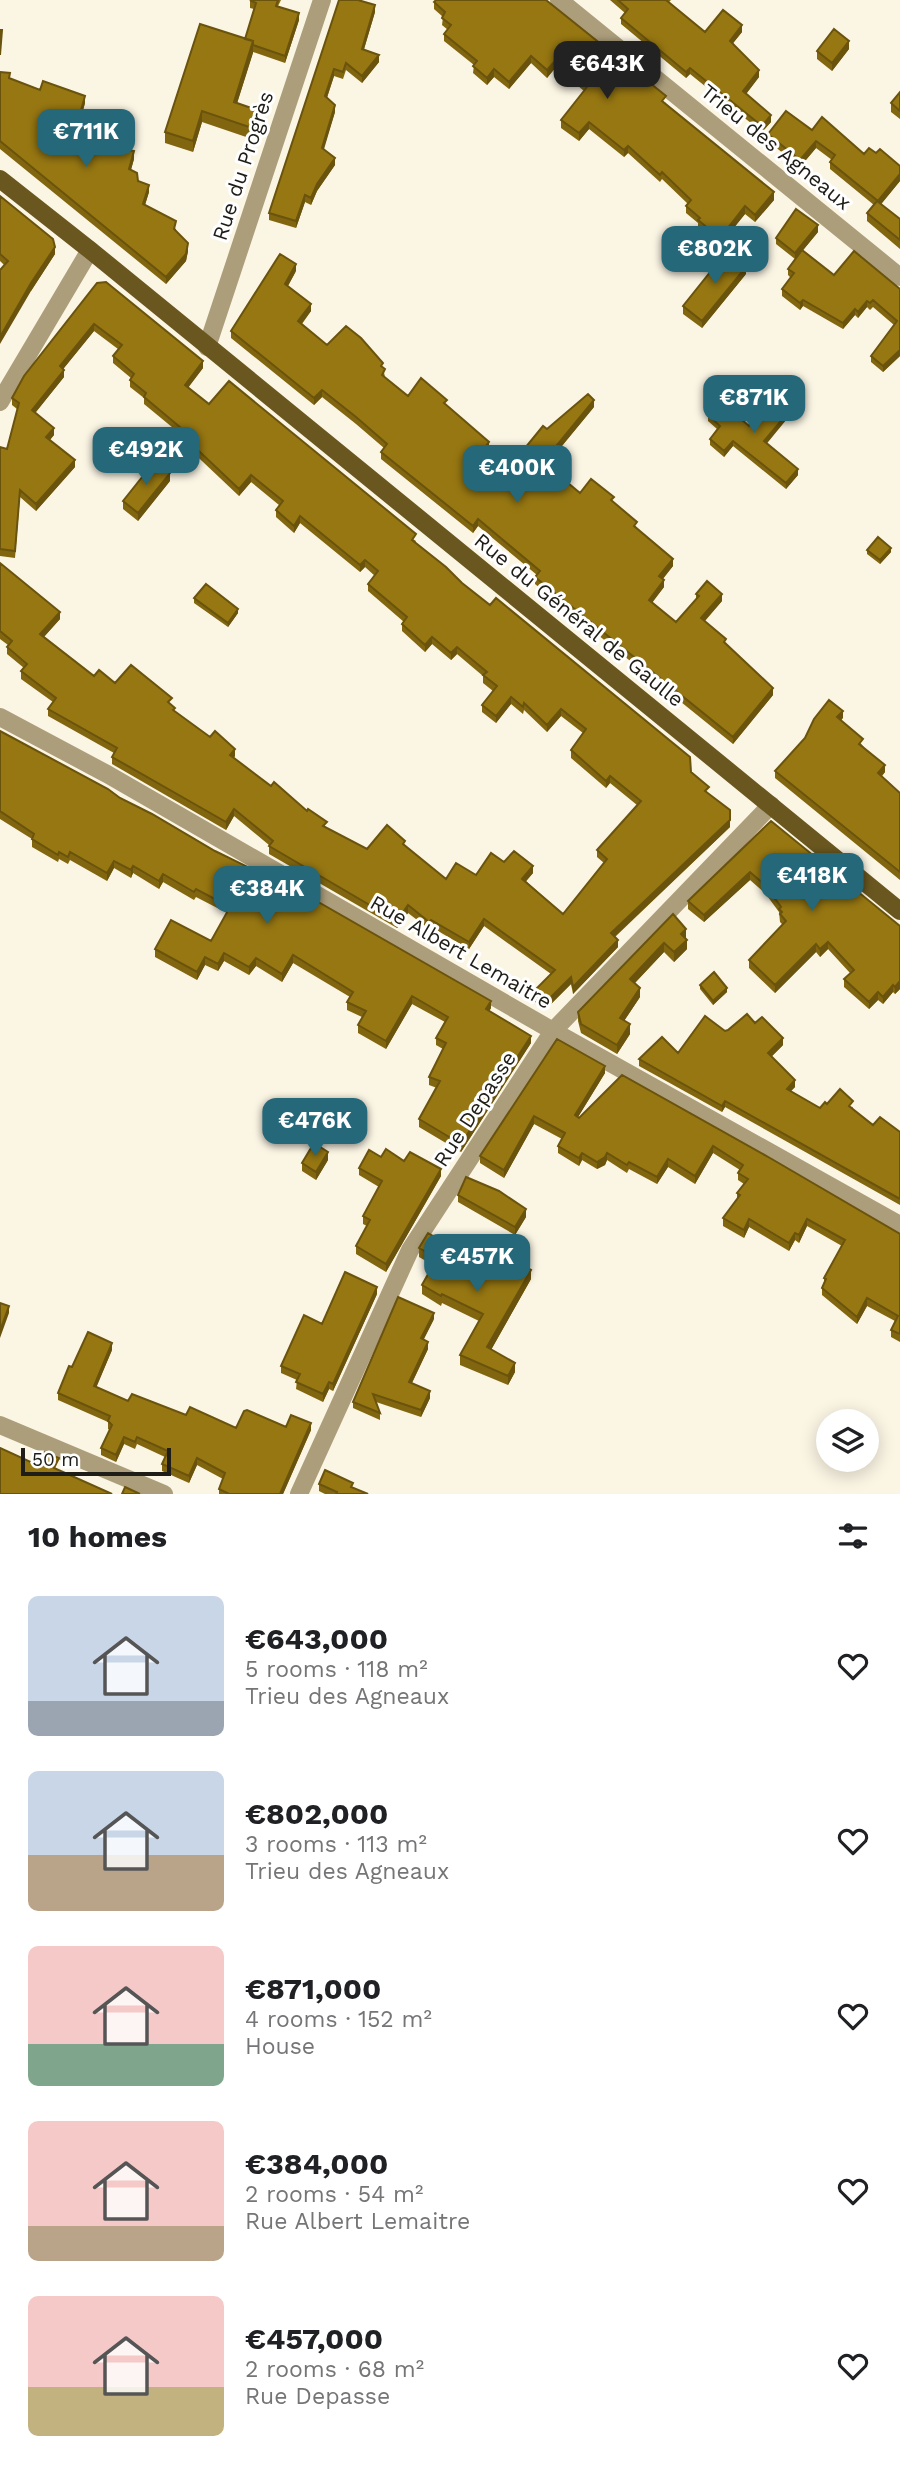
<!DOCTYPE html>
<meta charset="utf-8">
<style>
:root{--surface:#fff;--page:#f2f2f2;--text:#202124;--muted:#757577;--accent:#25687a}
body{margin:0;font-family:"Work Sans",sans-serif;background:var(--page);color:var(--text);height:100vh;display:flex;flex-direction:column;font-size:26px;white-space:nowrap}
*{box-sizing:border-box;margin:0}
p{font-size:23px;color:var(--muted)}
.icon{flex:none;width:38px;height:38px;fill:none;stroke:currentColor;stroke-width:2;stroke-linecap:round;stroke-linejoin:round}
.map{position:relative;height:1494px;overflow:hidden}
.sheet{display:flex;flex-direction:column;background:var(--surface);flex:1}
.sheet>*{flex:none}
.controls{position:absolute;left:816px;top:1409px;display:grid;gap:14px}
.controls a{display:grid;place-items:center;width:63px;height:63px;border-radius:50%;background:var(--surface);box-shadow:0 4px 18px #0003;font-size:35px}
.scale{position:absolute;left:21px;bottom:18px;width:150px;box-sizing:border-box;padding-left:7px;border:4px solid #1f1d17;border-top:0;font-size:19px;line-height:24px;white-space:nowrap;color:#1f1d17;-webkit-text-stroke:5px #fff;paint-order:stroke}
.price{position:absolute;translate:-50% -60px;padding:0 16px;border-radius:14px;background:var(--accent);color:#fff;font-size:23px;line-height:46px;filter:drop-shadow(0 2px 4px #0008)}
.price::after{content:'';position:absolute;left:50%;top:42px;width:21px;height:16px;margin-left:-10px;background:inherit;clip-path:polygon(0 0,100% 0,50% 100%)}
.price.on{background:#222;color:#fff}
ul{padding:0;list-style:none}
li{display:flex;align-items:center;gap:21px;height:175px;padding:0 28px}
li span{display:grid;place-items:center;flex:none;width:196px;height:140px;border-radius:10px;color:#555}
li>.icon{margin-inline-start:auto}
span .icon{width:84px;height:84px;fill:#fffc;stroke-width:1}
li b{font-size:30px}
h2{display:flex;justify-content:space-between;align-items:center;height:84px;padding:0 28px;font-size:30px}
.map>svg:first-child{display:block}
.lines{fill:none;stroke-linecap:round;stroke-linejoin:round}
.minor{stroke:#ac9e7b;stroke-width:18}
.major{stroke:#6a571f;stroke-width:18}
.wall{fill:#82660f}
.shaded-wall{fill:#6a530d}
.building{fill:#977712;stroke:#6a530d;stroke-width:2}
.labels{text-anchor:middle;stroke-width:6;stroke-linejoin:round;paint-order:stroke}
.street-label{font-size:21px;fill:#1f1d17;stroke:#fff}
</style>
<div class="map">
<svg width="900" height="1494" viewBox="0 0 900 1494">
<rect width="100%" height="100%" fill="#fbf5e4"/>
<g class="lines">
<path class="minor" d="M559,0L900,277
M207,347L322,0
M0,402L90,250
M0,717L107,774L553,1031L900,1225
M0,1425L164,1494
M299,1494L410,1250L553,1031L771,805"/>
<path class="major" d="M0,179L90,250L900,911"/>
</g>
<path class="wall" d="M250,0H281L278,6L299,20L285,63L253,52L237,103L257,122L252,139L202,122L193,152L165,143V132L245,39L254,9L250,8Z
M339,0L375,12L364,49L379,62L362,83L346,70L343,79L334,76L327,98L335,112L323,150L335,165L317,191L311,205L305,202L296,228L269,220V213Z
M610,0H671L669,2L705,32H742L733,43L759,77L746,94L771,122L762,132L690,74L686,78L621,24V18L625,13Z
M434,2L607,56L604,60L633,85L666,103L665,104L774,200L755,222L745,214L720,245L698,227V223L686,213V206L688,204L662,179L660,182L628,153L624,157L589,129L579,141L561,128V120L584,91L556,67L547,78L531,63L509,89L494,77L487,85L473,73L474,65L444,41V34L448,30L442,25L443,17L434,9Z
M849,49L832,71L817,59V51Z
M0,72L9,78L40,90L85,103L76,136L134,159L131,170L138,181L149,192L145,205L176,229V230L188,251L186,261L166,284L0,149Z
M900,92V119L891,112V103Z
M812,130L864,154L876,153L900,166V181L881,204L900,219V249L867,221V213L874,205L830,169V162L832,160L816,148L800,167L768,141V134Z
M0,196L55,254L31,291L0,261Z
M818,232L803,250L834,275L900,289V356L883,372L871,362V356L894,325L873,307L870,310L867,307L858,318L855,315L843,329L803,306L800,310L782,296V289L791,278L788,275V269L795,259L776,244V238Z
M296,271L288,286L311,311L302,324L327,345L383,368L385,377L408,396L447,406L489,450L483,458L503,475L547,429L594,407L547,464L580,493L614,503L673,566L663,579L664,587L652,602L676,622L696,599V594L722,601L705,621L773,695L733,744L535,584V577L537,575L478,526L473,533L381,459V452L384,448L356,424L322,397L314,405L231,338V331Z
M746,274L702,328L683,314V306Z
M97,283L203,368L188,387L209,404L416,541L415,543L462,583L691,772L709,794L730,827L615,937L618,947L573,994L571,984L549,1006L543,1007L532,1000V993L551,974L484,926L469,949L431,927L429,929L408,913L397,928L269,854V845L234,816L226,830L112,764V757L114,753L48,716V709L53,702L21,679V671L24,668L7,654V647L8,645L0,639V563L60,619L44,637L94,676L172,705L175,712L235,756L234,758L327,828L367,849L405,846L446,879L476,875L504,862L533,873L526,881L563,914L604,863L597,857V850L637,805L610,783L606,788L571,758V750L583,733L561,716L547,732L524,710L523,714L511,704L496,723L482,712V705L493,691L483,683V676L457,654L451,660L432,644L425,652L402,631V624L404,622L368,591V584L375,576L365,567L360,572L300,523L294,533L276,517V510L279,505L251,482L239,496L184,444V437L144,404V398L130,387V380L131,378L113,363V356L118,349L94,331L63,369L64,377L35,413L54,435L50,440L75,467L36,511L20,497L15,558L0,556V447L7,449L17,409L12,405V398Z
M791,414L766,443L798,475L786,489L733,446L724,457L710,445V439L717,429L708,421V415L749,426Z
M170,481L138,521L123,509V501Z
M867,550L891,552L880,564L867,554Z
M194,598L238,613L228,627L194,603Z
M843,718L841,720L885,772L882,776L900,793V880L775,778V771Z
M0,731L215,851L491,1008L489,1011L531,1043L461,1152L419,1127V1119L437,1088L429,1085V1077L443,1049L436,1045V1038L445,1022L412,1004L386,1049L358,1033V1025L362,1017L347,1010V1002L350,997L293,963L282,982L256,966L249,975L224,961L218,971L205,965L197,980L155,957V949L211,941L227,913L196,897L194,900L163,882L159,889L133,873L131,878L114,868L107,881L70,860L68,864L59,859L58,862L32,847V839L0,819Z
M771,821L900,926V989L895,994L893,992L883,1004L878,1000L869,1009L844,987V979L850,973L828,949L820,957L816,952L775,993L749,968V960L783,925L780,922L779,912L765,893L750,880L704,922L688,909V901Z
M673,914L686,939L687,949L674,962L664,952L635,983L640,997L624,1021L630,1034L617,1054L581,1033L578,1021V1012Z
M700,985L727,992L713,1005L700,989Z
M755,1023L783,1045L771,1057L795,1087L791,1091L820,1108L827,1104L853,1107L852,1109L873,1125L900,1132V1205L725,1107L722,1112L639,1066V1059L678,1053L725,1031Z
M557,1039L605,1073L578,1117L579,1118L622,1075L900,1234V1342L891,1337V1330L895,1321L867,1306L857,1324L822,1295V1288L824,1282V1278L842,1246L807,1226L799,1243L795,1240L789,1251L749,1227L744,1238L723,1226V1218L737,1200V1193L744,1184L738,1180V1173L740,1170L713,1153L695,1184L668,1167L657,1184L629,1169L627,1173L607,1160L605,1165L597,1169L582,1160L579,1166L558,1153V1146L562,1139L534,1124L504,1178L480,1163V1156Z
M381,1157L404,1161L441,1176L386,1272L356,1254V1246L367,1226L363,1224V1216L379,1187L359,1175V1168Z
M328,1160L316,1180L302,1171V1163Z
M458,1195L526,1217L515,1235L458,1202Z
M419,1248L531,1279L491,1350L515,1372L508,1385L460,1365V1355L479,1321L442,1303L441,1306L422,1294V1285L433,1265L419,1257Z
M377,1294L333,1391L329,1389L323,1402L296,1389L297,1380L281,1373V1366L322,1324Z
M434,1319L423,1340L428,1349L412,1383L430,1398L421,1417L376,1402L380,1413V1420L353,1408V1402Z
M112,1350L96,1387L128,1401L236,1428L286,1427L311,1430L283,1494H219V1489L223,1479L197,1465L189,1483L162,1471V1464L165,1457L137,1444L135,1449L124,1444L116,1462L101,1455V1448L110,1430L108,1429V1422L58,1400V1393L72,1367Z
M319,1484L353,1488L368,1494H325L319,1491Z"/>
<path class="shaded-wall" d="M375,5V12L362,56V49Z
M299,13V20L285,63V56Z
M742,25V32L730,47V41Z
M253,41V53L234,113V102Z
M849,41V49L832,71V63Z
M607,49V56L600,64V57Z
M379,55V62L362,83V76Z
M531,56V63L509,89V82Z
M556,60V67L547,78V70Z
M690,68V74L686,78V72Z
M334,69V76L325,103V96Z
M494,69V77L487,85V78Z
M759,70V77L743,98V91Z
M85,96V103L74,143V135Z
M335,105V112L322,156V148Z
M257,110V122L252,139V128Z
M202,111V122L193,152V141Z
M771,115V122L762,132V126Z
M589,122V129L579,141V133Z
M816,141V148L800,167V160Z
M628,146V153L624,157V150Z
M134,151V159L129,176V169Z
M335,158V165L317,191L311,205V198L317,184Z
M900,174V181L878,208V201Z
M149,185V192L143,211V204Z
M774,192V200L755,222V215Z
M305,195V202L296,228V221Z
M745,206V214L720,245V238Z
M818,225V232L795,260V253Z
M188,243V251L186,261L166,284V277Z
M55,247V254L31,291L0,344V337L31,283Z
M296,264V271L285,291V284Z
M746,267V274L702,328V321Z
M803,300V306L800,310V303Z
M867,301V307L858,318V312Z
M311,304V311L298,328V321Z
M855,309V315L843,329V323Z
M94,324V331L60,373V366Z
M900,350V356L883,372V366Z
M203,361V368L185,392V385Z
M64,370V377L32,417V410Z
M322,390V397L314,405V398Z
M594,400V407L543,469V462Z
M791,409V414L764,447V441Z
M54,428V435L46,444V437Z
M733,441V446L724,457V451Z
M489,442V450L479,462V455Z
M75,460V467L36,511V504Z
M798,469V475L786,489V483Z
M170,473V481L138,521V513Z
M251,475V482L239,496V489Z
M300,516V523L294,533V526Z
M478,519V526L473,533V526Z
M891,548V552L880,564V560Z
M673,559V566L659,583V576Z
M365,560V567L360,572V565Z
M664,580V587L649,607V600Z
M722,594V601L701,625V618Z
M238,609V613L228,627V623Z
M60,612V619L40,641V634Z
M432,637V644L425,652V645Z
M457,647V654L451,660V653Z
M773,688V695L733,744V737Z
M511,697V704L496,723V716Z
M561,709V716L547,732V725Z
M843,711V718L837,725V717Z
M235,749V756L230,762V755Z
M885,765V772L878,780V773Z
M610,776V783L606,788V781Z
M234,809V816L226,830V822Z
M730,820V827L611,940V933Z
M114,861V868L107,881V873Z
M133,866V873L131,878V870Z
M533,866V873L522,886V879Z
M750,872V880L704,922V915Z
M163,874V882L159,889V881Z
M408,905V913L397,928V921Z
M484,919V926L469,949V942Z
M686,929V939L681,934Z
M618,940V947L573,994V987Z
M687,940V949L674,962V952Z
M828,942V949L820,957V949Z
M664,943V952L630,988V979Z
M816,944V952L775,993V985Z
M224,953V961L218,971V964Z
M293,955V963L282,982V974Z
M205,957V965L197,980V972Z
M256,958V966L249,975V967Z
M571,977V984L549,1006V999Z
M900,981V989L895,994V987Z
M893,985V992L883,1004V997Z
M640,988V997L620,1027V1018Z
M727,988V992L713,1005V1001Z
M878,992V1000L869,1009V1002Z
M412,996V1004L386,1049V1041Z
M491,1001V1008L486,1017V1009Z
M630,1024V1034L617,1054V1045Z
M531,1036V1043L461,1152V1144Z
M783,1038V1045L768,1060V1053Z
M605,1066V1073L575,1122V1115Z
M795,1080V1087L787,1095V1089Z
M725,1101V1107L722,1112V1106Z
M534,1116V1124L504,1178V1170Z
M713,1146V1153L695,1184V1176Z
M328,1152V1160L316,1180V1172Z
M582,1153V1160L579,1166V1158Z
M607,1153V1160L605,1165L597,1169V1162Z
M668,1159V1167L657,1184V1177Z
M441,1169V1176L386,1272V1264Z
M526,1209V1217L515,1235V1227Z
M749,1219V1227L744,1238V1230Z
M807,1219V1226L799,1243V1235Z
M795,1233V1240L789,1251V1243Z
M531,1270V1279L487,1357V1347Z
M377,1287V1294L333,1391V1384Z
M867,1298V1306L857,1324V1317Z
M9,1306V1313L0,1338V1331Z
M434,1313V1319L421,1345V1338Z
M428,1342V1349L409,1389V1382Z
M112,1343V1350L94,1393V1386Z
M515,1363V1372L508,1385V1376Z
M329,1382V1389L323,1402V1394Z
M430,1391V1398L421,1417V1410Z
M311,1423V1430L283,1494H280Z
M124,1437V1444L116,1462V1455Z
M197,1458V1465L189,1483V1476Z"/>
<path class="building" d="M250,0H278L276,6L299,13L285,56L253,45V41L245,39L256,3Z
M339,0H358L375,5L362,49L379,55L362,76L346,63L343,72L334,69L325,96L335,105L322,148L335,158L317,184L311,198L305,195L296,221L269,213Z
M436,0H546L607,49L600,57L633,85L640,75L666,96L662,101L774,192L755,215L745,206L720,238L698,220L700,218L686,206L691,200L662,172L660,175L628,146L624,150L589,122L579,133L561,120L587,87L556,60L547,70L531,56L509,82L494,69L487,78L473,66L477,61L444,34L451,25L442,18L445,12L434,2Z
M618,0H666L705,32L723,10L742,25L730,41L759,70L743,91L771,115L762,126L690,68L686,72L621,18L628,9Z
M200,24L253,41L234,102L257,110L252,128L202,111L193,141L165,132Z
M834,29L849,41L832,63L817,51Z
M0,30H2L0,55Z
M0,72L10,73L9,78L40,90L43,81L85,96L74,135L106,146L134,151L129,169L137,173L138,181L149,185L143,204L176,221L174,229L188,243L186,254L166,277L0,141Z
M900,92V111L891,103Z
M786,111L812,130L822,117L864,154L869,148L876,153L880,149L900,166V174L878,201L830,162L835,155L816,141L800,160L768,134Z
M0,196L53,239L55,247L31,283L0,337V270L8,261L0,254Z
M877,201L900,219V240L867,213Z
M796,209L818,225L795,253L776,238Z
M802,250L834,275L854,251L900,289V350L883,366L871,356L897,321L873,300L870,303L867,301L858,312L855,309L843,323L803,300L800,303L782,289L794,273L788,269Z
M727,251L746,267L702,321L683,306Z
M280,254L296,264L285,284L311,304L298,321L327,345L346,326L361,338L383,363L381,366L385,369L382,375L408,396L421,378L447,400L444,403L489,442L479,455L503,475L543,426L547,429L588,394L594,400L543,462L580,493L591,479L614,497L611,500L637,522L634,526L673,559L659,576L664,580L649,600L676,622L699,596L696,594L707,581L722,594L701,618L726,639L724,642L773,688L733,737L535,577L540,571L478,519L473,526L381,452L387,444L356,417L322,390L314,398L231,331Z
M106,282L203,361L185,385L209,404L229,381L416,534L412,540L446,567L462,583L490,605L496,598L690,757L691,772L709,787L705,791L730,810V820L611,933L618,940L573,987L571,977L549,999L543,1000L532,993L555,970L484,919L469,942L431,920L429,922L408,905L397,921L269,846L273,841L234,809L226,822L112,757L117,748L48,709L56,698L21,671L27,664L7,647L12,641L0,631V563L60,612L40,634L94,676L99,670L115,683L131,665L172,698L168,702L175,708L173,710L210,737L215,731L235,749L230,755L271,786L274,782L307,811L308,809L327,822L323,826L367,849L387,825L405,841L403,844L446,879L456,863L476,875L491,853L504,862L514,851L533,866L522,879L563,914L607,859L597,850L641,801L610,776L606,781L571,750L586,729L561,709L547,725L524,703L523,707L511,697L496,716L482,705L497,686L483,675L487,672L457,647L451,653L432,637L425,645L402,624L407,617L368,584L378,571L365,560L360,565L300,516L294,526L276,510L283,501L251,475L239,489L184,437L187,433L144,397L146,393L130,380L134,374L113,356L122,345L94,324L60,366L64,370L32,410L54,428L46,437L75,460L36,504L20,490L15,551L0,549V447L7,449L19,403L12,398L24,376L97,283Z
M775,394L791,409L764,441L798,469L786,483L733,441L724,451L710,439L720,426L708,415L721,401L749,426Z
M155,461L170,473L138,513L123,501Z
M878,537L891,548L880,560L867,550Z
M206,584L238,609L228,623L194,598Z
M829,700L843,711L837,717L863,739L859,744L885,765L878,773L900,793V872L775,771L805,738L814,719Z
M0,731L108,789L120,798L152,814L215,851L299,892V891L491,1001L486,1009L531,1036L461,1144L419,1119L440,1081L429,1077L446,1043L436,1038L448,1017L412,996L386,1041L358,1025L366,1011L347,1002L353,992L293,955L282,974L256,958L249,967L224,953L218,964L205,957L197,972L155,949L171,920L211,941L230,907L196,889L194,892L163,874L159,881L133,866L131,870L114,861L107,873L70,852L68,857L59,852L58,855L32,839L34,834L0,811Z
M771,821L900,926V981L895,987L893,985L883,997L878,992L869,1002L844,979L854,970L828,942L820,949L816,944L775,985L749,960L786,921L780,914L782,912L779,909L781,907L765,885L750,872L704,915L688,901Z
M673,914L686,929L681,934L687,940L674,952L664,943L630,979L640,988L620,1018L630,1024L617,1045L581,1024L578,1012Z
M714,972L727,988L713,1001L700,985Z
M747,1014L755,1023L762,1017L783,1038L768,1053L795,1080L787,1089L820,1108L825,1102L827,1104L840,1089L853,1101L849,1106L873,1125L880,1117L900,1132V1199L725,1101L722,1106L639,1059L662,1037L678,1053L705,1016L725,1031L728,1030Z
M557,1039L605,1066L575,1115L579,1118L622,1075L770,1158L900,1234V1334L891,1330L898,1316L867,1298L857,1317L822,1288L826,1279L824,1278L845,1240L807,1219L799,1235L795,1233L789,1243L749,1219L744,1230L723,1218L740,1195L737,1193L748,1179L738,1173L743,1165L713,1146L695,1176L668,1159L657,1177L629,1162L627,1165L607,1153L605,1157L597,1162L582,1153L579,1158L558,1146L565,1133L534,1116L504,1170L480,1156Z
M314,1143L328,1152L316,1172L302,1163Z
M386,1149L404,1161L410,1152L441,1169L386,1264L356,1246L370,1220L363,1216L382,1181L359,1168L369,1150L381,1157Z
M466,1177L499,1191L526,1209L515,1227L458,1195Z
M428,1233L488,1268L499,1252L531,1270L487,1347L515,1363L508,1376L460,1355L483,1314L442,1294L441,1296L422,1285L437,1258L419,1248Z
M345,1272L377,1287L333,1384L329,1382L323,1394L296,1382L300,1374L281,1366L304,1315L322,1324Z
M398,1297L434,1313L421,1338L428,1342L409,1382L430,1391L421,1410L373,1394L380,1413L353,1402Z
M0,1303L9,1306L0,1331Z
M88,1332L112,1343L94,1386L128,1401L132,1394L186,1415L190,1407L236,1428L244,1411L247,1410L286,1427L291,1415L311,1423L280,1494H229L219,1489L225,1473L197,1458L189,1476L162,1464L168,1451L137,1437L135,1442L124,1437L116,1455L101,1448L112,1425L108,1421L110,1416L58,1393L69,1366L72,1367Z
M0,1448L37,1465L43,1452L59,1458L54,1468L112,1494H0Z
M325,1470L353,1483L351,1487L368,1494H336L337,1492L319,1484Z
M125,1487L140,1494H122Z"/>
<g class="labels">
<g class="street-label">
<text transform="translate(776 147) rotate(39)" y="7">Trieu des Agneaux</text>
<text transform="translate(243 166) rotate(-72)" y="7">Rue du Progrès</text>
<text transform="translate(579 620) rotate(39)" y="7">Rue du Général de Gaulle</text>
<text transform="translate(461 952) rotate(30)" y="7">Rue Albert Lemaitre</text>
<text transform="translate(475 1109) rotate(-57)" y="7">Rue Depasse</text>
</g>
</g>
</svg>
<div class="controls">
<a><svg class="icon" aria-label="layers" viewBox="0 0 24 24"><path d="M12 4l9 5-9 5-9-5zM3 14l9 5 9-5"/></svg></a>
</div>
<div class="scale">50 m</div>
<b class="price on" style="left:607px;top:101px">€643K</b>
<b class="price" style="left:86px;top:169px">€711K</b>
<b class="price" style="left:715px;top:286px">€802K</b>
<b class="price" style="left:754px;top:435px">€871K</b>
<b class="price" style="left:146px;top:487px">€492K</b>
<b class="price" style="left:517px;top:505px">€400K</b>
<b class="price" style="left:812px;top:913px">€418K</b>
<b class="price" style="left:267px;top:926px">€384K</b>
<b class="price" style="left:315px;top:1158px">€476K</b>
<b class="price" style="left:477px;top:1294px">€457K</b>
</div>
<section class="sheet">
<h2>10 homes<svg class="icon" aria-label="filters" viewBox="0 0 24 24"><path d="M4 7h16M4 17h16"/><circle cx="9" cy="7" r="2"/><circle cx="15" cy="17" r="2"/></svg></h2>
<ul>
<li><span style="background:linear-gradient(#c9d6e8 75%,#9aa5b1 0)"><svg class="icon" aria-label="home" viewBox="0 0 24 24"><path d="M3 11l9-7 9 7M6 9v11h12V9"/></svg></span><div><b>€643,000</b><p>5 rooms · 118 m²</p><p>Trieu des Agneaux</p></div><svg class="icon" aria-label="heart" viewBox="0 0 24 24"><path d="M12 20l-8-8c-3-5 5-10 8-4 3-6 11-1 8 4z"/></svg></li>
<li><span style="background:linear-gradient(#c9d6e8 60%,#b9a48a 0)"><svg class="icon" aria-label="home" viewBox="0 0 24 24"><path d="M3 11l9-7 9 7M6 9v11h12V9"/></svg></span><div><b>€802,000</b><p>3 rooms · 113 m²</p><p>Trieu des Agneaux</p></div><svg class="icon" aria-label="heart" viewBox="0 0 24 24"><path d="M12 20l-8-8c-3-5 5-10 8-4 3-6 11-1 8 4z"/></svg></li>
<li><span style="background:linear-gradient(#f6c9c9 70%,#7fa58c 0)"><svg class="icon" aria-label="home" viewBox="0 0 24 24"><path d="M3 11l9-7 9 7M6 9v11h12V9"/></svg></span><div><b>€871,000</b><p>4 rooms · 152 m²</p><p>House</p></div><svg class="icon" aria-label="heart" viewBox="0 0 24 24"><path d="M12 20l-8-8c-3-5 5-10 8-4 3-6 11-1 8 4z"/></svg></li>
<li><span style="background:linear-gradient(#f6c9c9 75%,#b9a48a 0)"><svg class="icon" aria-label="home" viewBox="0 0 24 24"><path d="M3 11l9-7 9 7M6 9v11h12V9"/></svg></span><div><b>€384,000</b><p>2 rooms · 54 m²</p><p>Rue Albert Lemaitre</p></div><svg class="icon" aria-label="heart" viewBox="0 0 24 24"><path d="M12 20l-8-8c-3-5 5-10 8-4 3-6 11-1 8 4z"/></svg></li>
<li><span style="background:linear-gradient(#f6c9c9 65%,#c2b280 0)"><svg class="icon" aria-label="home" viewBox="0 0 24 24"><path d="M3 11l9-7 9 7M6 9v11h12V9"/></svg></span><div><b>€457,000</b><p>2 rooms · 68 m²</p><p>Rue Depasse</p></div><svg class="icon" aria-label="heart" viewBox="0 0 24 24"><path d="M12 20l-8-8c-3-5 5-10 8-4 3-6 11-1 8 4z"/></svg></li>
</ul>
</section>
